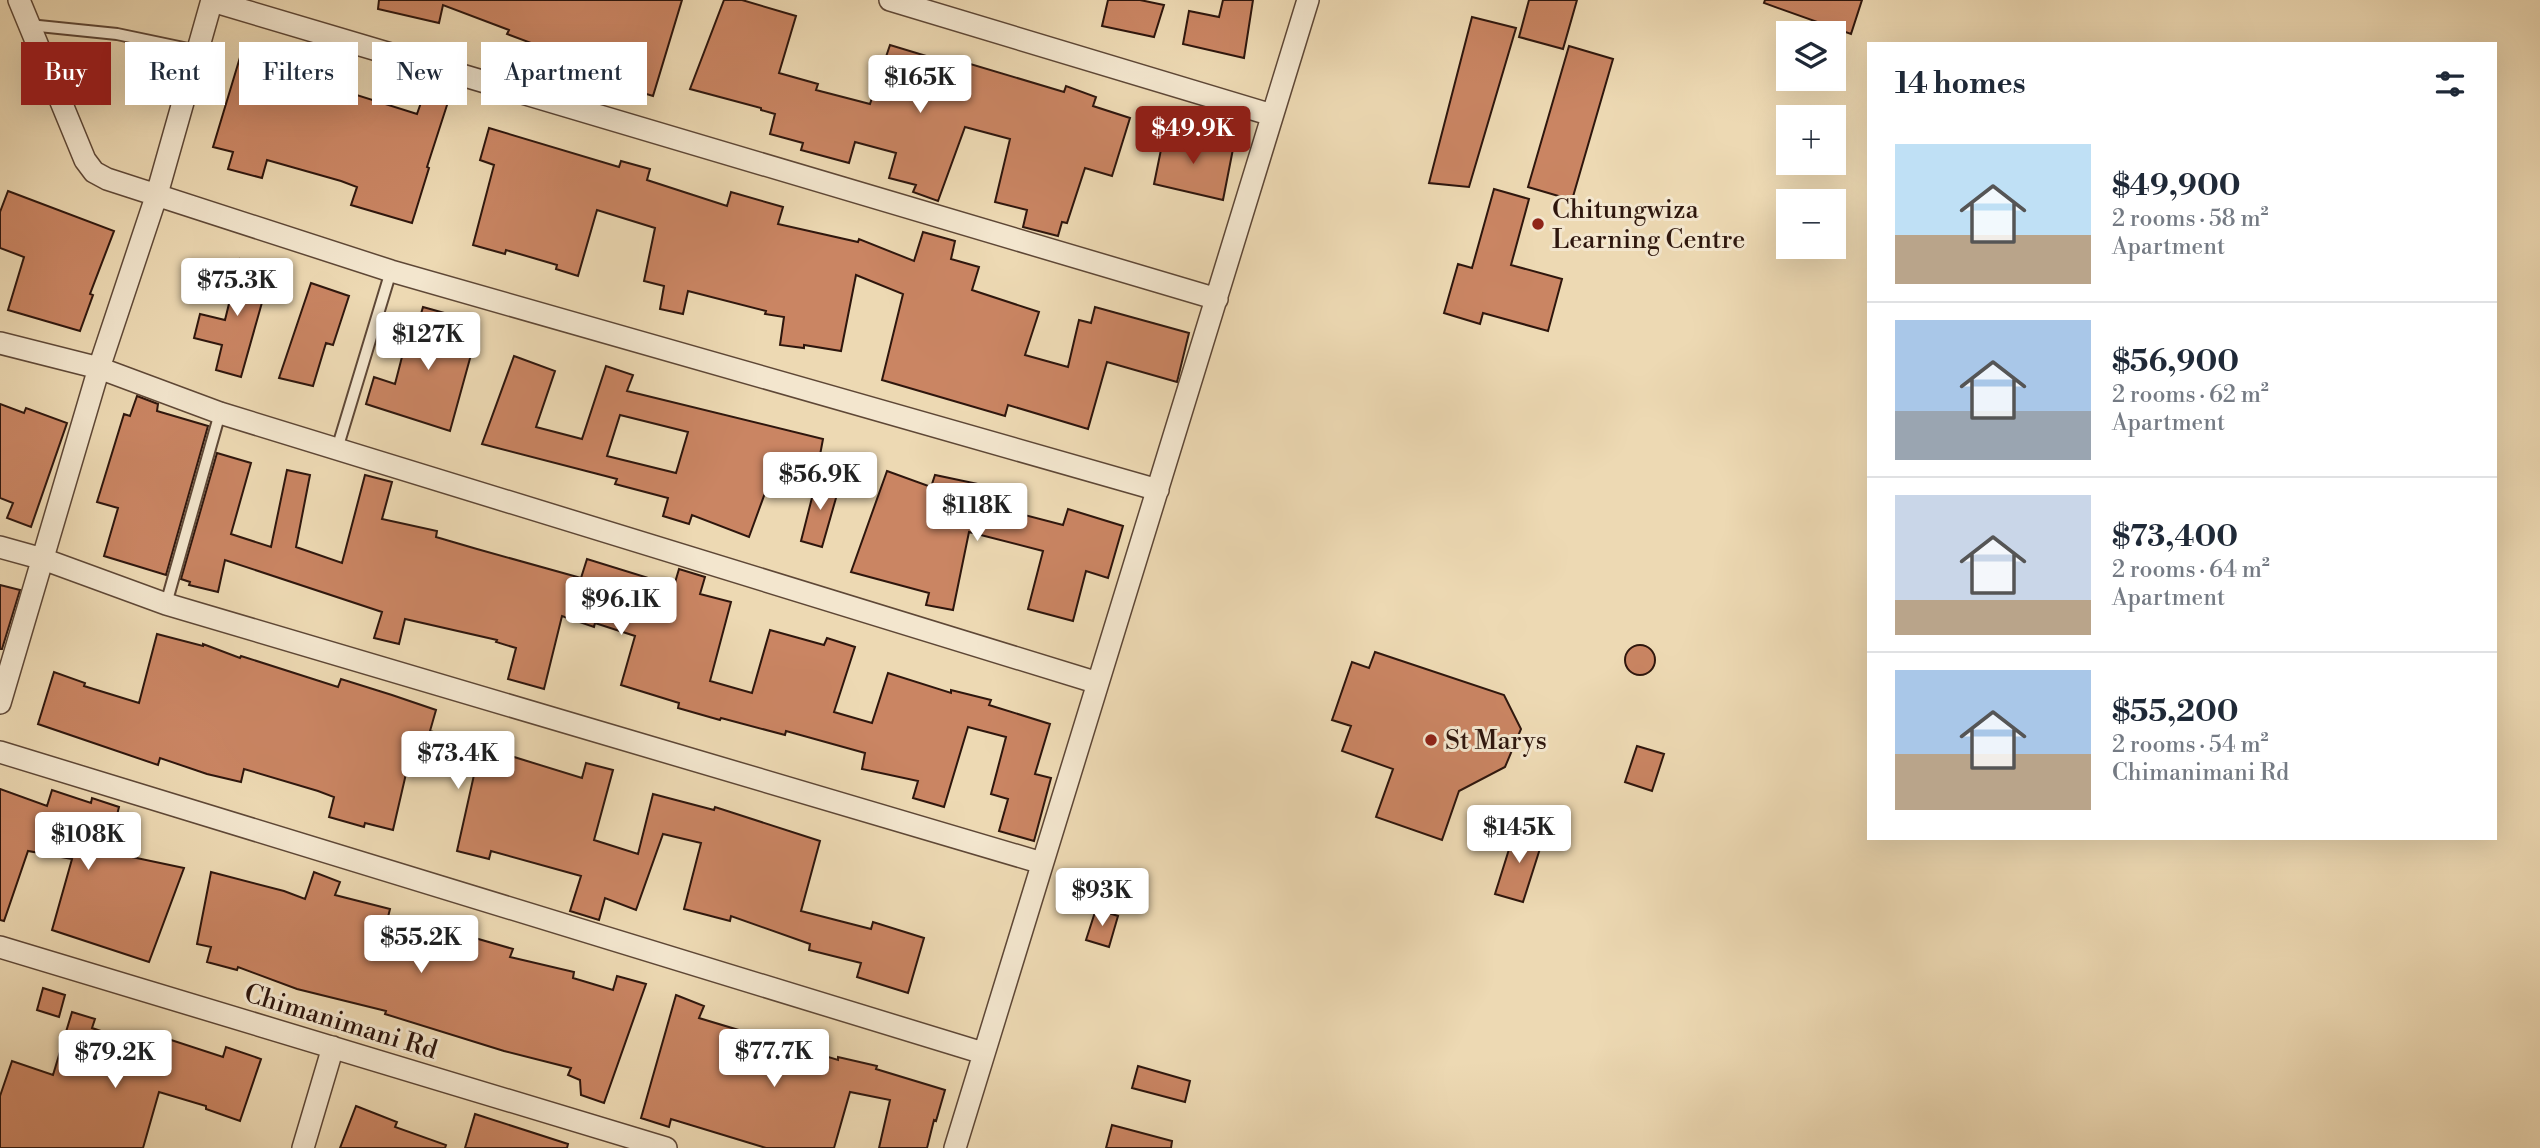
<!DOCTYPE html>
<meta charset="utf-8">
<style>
:root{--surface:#fff;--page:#f6f6f7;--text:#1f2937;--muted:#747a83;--line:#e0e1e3;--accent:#8f2418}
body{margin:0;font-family:"Libre Bodoni",serif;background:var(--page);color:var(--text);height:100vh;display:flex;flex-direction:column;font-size:26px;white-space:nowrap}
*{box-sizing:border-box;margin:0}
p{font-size:23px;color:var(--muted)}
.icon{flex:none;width:38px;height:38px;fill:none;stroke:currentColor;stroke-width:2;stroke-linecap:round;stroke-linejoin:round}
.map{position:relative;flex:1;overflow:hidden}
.details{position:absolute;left:1867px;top:42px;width:630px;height:798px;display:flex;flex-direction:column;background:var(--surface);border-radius:0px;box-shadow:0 7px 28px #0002}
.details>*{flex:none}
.top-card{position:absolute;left:21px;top:42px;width:665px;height:63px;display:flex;gap:14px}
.fabs{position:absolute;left:1776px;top:21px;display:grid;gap:14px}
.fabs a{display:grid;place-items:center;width:70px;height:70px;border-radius:0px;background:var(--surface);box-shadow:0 7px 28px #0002;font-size:35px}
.price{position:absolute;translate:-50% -60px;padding:0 16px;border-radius:7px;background:#fff;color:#222;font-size:23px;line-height:46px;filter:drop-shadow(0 2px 4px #0008)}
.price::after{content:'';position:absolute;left:50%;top:42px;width:21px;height:16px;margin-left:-10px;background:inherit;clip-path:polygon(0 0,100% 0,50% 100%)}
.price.on{background:var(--accent);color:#fff}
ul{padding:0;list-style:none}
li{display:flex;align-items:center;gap:21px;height:175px;padding:0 28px}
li+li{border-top:2px solid var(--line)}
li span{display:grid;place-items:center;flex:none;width:196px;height:140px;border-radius:0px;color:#555}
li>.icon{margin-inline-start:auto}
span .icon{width:84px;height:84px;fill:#fffc;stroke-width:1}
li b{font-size:30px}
h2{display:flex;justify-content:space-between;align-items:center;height:84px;padding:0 28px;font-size:30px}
.chip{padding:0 24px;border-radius:0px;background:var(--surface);box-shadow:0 7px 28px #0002;font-size:24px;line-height:63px}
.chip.on{background:var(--accent);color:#fff}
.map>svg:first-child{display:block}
.building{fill:#ca8563;stroke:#2e160d;stroke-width:2;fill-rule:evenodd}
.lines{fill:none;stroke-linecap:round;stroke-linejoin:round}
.service-casing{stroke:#5e4736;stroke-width:14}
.minor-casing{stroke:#5e4736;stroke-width:24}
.service{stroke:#f3e6ce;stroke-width:10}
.minor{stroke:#f3e6ce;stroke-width:21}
.poi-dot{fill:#8f2418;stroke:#f3e6ce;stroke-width:2.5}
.labels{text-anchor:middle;stroke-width:6;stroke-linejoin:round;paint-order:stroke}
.poi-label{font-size:26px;fill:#2e160d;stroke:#f3e6ce;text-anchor:start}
.street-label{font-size:26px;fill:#2e160d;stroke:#f3e6ce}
</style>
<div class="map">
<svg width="2540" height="1148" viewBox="0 0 2540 1148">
<rect width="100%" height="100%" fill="#edd9b3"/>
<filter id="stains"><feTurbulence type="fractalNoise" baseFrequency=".00286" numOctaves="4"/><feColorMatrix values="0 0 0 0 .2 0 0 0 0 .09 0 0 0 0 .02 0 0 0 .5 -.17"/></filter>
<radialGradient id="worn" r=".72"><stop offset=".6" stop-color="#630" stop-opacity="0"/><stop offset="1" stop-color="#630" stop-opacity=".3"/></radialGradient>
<path class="building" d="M379,0H682L653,96L530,59L534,44L507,34L509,30L443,5L439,23L378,9Z
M724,0H742L796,16L779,73L818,84L816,90L870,104L890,45L956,65L957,60L1064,92L1066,86L1096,97L1093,106L1130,118L1112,176L1085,168L1067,223L1062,222L1058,236L1023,227L1027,210L995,202L1010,139L965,127L938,201L913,192L916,185L889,178L896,153L855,142L849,163L801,150L803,143L770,134L775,114L761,110V108L690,89Z
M1108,0H1140L1164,5L1154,37L1102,26Z
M1223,0H1253L1244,58L1183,44L1189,11L1219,17Z
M1529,0H1577L1563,49L1519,37Z
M1765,0H1862L1851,34L1764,3Z
M1472,17L1516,28L1469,187L1429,183Z
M1569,46L1613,59L1572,200L1528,187Z
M241,54L286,71L285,73L351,91L350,93L417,114L424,94L448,102L427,167L429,168L412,223L351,205L357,187L341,181L267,160L262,178L228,169L233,152L213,147Z
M489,128L619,167L621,161L650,169L647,180L727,206L731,192L783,207L778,224L858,242L859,239L914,261L923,232L955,241L951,259L979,267L972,290L1039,312L1025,355L1068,367L1079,320L1091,323L1095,307L1189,333L1177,382L1107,362L1088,429L1008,405L1005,416L882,380L903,294L856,275L841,351L804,345V348L780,345L784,317L765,314L766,311L688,291L683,314L660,309L664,286L644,281L655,228L597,210L578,276L556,269L557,265L506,250L505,254L473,245L494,165L480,160Z
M1165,130L1191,135L1190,141L1233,149L1223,200L1154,184Z
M1494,189L1529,199L1511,265L1562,279L1548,331L1483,313L1480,324L1444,313L1458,264L1472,268Z
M8,191L114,231L90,294L93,295L80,331L8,310L24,257L0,248V212Z
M240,259L272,267L241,377L216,370L222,345L194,338L200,314L225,320Z
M311,283L349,296L333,345L326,343L313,386L279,378Z
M423,307L448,314L446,324L477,333L450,431L366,404L374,377L395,384L411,322L418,324Z
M514,356L555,371L536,427L582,439L606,366L633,375L627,391L823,439L815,482L773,471L749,537L692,515L689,524L663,516L668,498L615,484L617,479L482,444ZM620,415L688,432L676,473L607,456Z
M137,396L158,404L157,411L208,426L166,575L104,556L118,508L97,502L124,414L130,416Z
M0,404L24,413L26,408L67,423L31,527L7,518L13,503L0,498Z
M217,453L251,463L231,534L271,547L287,470L310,475L296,547L342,563L365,475L392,482L382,519L437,531L436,537L477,549L581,578L587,559L674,586L679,569L705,577L700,594L731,602L710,681L752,693L770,630L824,645L827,638L855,647L834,712L872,723L888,673L951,693V690L991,700L989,705L1050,724L1035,774L1051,778L1034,841L999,831L1008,799L991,794L1006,737L968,727L944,807L913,798L918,781L862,769L865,753L786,731L785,735L721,718L720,720L678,708L679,703L621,685L635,636L595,623L594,627L562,616L544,689L508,679L516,648L496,642L497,640L405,619L399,644L374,638L382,612L225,560L218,592L189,585L190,582L181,579Z
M887,471L931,487L935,475L978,484L975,502L1063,525L1068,509L1123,526L1108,578L1086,571L1073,621L1028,609L1043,551L969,532L953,610L926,605L929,593L851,572Z
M817,478L840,484L822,547L801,541Z
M0,585L20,590L2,649H0Z
M157,634L203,646V644L240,658L241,656L338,687L341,679L392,695L436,710L430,731L582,778L586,763L613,770L594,840L638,854L653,794L714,810L715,807L820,841L801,911L871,929L873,922L924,938L908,993L857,977L861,963L809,950L810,944L731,916L730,921L684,909L701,843L663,834L636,910L605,898L599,920L570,911L581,876L491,851L489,859L457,851L474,775L437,765L434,774L408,765L393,830L365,823L364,827L329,817L334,797L318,791L244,769L241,782L207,774L160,758L158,765L38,724L54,672L85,683L84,686L139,703Z
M1625 660a15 15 0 1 1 30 0a15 15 0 1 1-30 0Z
M1375,652L1504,695L1521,729L1505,767L1459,791L1442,840L1376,817L1393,769L1342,751L1351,726L1332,720L1352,662L1369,668Z
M1637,746L1664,754L1652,791L1625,782Z
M0,789L47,806L52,790L91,803L92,798L119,807L108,852L184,868L149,962L52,930L72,859L28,851L4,921L0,920Z
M1516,827L1544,836L1523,902L1495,894Z
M211,872L284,891L305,899L314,872L340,882L335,895L390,909L385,929L430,940L436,918L463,924L461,934L513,949L510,957L574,972L573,978L613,990L617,976L646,984L604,1103L581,1095L580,1080L568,1075L571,1068L504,1051L385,1014L386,1011L297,989L238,967L237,970L207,962L211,947L197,944Z
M1096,909L1118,916L1109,947L1086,940Z
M43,988L65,995L59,1017L37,1010Z
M676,995L704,1006L699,1018L838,1060V1057L877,1066L876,1069L945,1090L936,1121L934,1120L927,1148H879L890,1100L850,1092L834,1148H766L671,1119L669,1127L641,1118Z
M72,1012L95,1019L92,1028L157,1050L162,1037L223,1057L226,1047L261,1059L240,1121L206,1109V1106L159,1092L143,1148H0V1096L12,1061L53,1075Z
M1138,1066L1190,1081L1185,1102L1132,1088Z
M356,1106L397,1122L395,1127L446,1145L445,1148H340Z
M475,1114L568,1144L567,1148H465Z
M1112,1125L1172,1141L1171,1148H1106Z"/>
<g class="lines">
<g class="service-casing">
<path id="service" d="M29,25L117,34L198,51
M337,449L391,271
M166,604L220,413"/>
</g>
<g class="minor-casing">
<path id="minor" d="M19,0L85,160L94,172L107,179L391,271L1158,490
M890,0L1272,115
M212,1L1217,299
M0,343L99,368L220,413L1098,683
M0,547L43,559L166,604L1042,863
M0,703L99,368L157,194L212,0
M0,752L983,1053
M0,947L666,1148
M303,1148L333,1047
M955,1148L1308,0"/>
</g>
<use href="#service" class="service"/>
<use href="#minor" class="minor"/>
</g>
<g class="poi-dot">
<circle cx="1538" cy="224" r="7"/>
<circle cx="1431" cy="740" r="7"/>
</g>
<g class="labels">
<g class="poi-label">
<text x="1552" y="218">Chitungwiza<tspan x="1552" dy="30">Learning Centre</tspan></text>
<text x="1445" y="749">St Marys</text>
</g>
<g class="street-label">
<text transform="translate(341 1021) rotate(17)" y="9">Chimanimani Rd</text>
</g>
</g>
<rect width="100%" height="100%" filter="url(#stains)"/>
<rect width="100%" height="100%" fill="url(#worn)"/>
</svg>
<div class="fabs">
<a><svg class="icon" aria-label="layers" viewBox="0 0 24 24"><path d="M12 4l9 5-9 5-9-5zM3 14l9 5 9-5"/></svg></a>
<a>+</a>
<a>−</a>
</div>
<b class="price" style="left:920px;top:115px">$165K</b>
<b class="price on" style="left:1193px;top:166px">$49.9K</b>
<b class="price" style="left:237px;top:318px">$75.3K</b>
<b class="price" style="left:428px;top:372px">$127K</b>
<b class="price" style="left:820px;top:512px">$56.9K</b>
<b class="price" style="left:977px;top:543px">$118K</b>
<b class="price" style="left:621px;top:637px">$96.1K</b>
<b class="price" style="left:458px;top:791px">$73.4K</b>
<b class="price" style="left:1519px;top:865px">$145K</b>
<b class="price" style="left:88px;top:872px">$108K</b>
<b class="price" style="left:1102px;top:928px">$93K</b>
<b class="price" style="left:421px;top:975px">$55.2K</b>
<b class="price" style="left:774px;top:1089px">$77.7K</b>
<b class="price" style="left:115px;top:1090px">$79.2K</b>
<div class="top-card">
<a class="chip on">Buy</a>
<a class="chip">Rent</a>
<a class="chip">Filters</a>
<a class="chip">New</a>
<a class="chip">Apartment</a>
</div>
<section class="details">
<h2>14 homes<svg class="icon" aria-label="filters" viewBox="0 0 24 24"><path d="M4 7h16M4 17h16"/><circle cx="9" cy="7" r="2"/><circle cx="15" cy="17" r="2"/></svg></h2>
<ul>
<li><span style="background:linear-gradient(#bfe0f5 65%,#b9a48a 0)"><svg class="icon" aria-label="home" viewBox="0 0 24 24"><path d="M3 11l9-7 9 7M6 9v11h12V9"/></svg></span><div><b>$49,900</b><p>2 rooms · 58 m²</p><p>Apartment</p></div></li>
<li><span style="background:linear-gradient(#a9c7e8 65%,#9aa5b1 0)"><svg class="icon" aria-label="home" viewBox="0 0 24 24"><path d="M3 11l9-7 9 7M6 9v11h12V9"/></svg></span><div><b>$56,900</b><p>2 rooms · 62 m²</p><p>Apartment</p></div></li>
<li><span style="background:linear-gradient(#c9d6e8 75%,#b9a48a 0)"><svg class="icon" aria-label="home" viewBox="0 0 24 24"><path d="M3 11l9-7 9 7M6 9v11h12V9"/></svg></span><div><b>$73,400</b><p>2 rooms · 64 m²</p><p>Apartment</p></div></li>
<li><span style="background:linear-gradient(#a9c7e8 60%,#b9a48a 0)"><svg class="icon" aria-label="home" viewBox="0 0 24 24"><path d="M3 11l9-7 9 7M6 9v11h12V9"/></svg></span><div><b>$55,200</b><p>2 rooms · 54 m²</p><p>Chimanimani Rd</p></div></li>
</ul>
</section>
</div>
